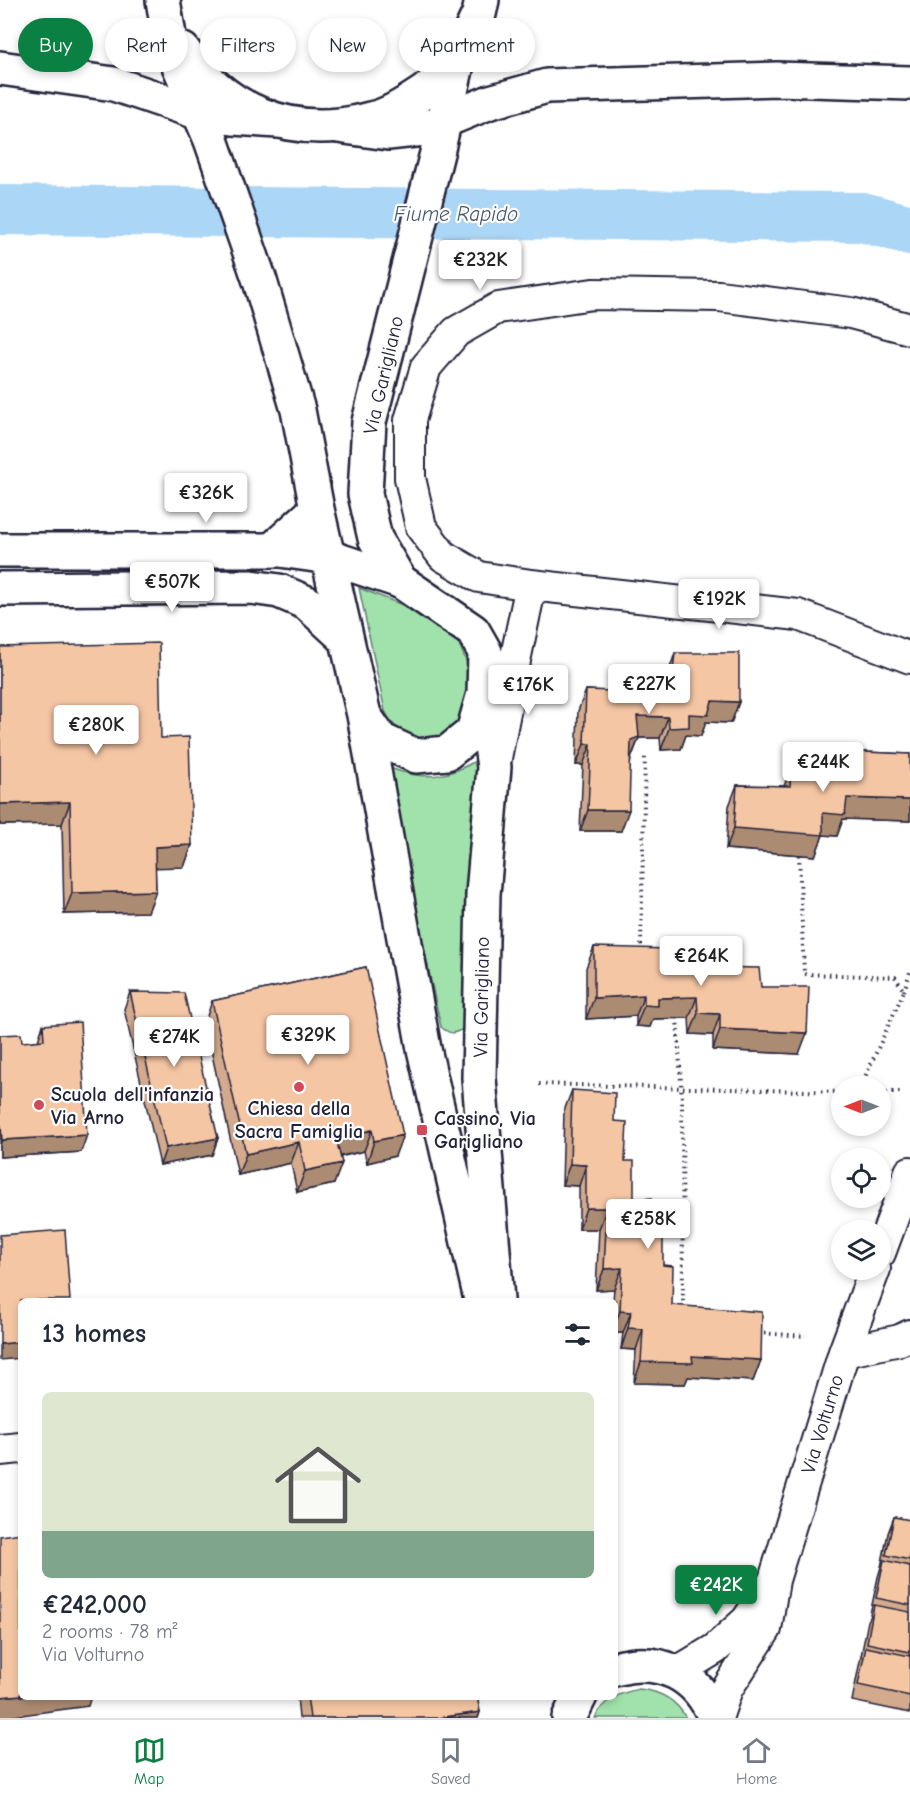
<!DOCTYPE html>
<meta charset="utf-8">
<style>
:root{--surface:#fff;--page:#f6f6f7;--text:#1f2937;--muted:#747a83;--line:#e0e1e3;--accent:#0b8043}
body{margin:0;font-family:"Comic Neue",sans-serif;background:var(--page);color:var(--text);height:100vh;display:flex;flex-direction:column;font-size:22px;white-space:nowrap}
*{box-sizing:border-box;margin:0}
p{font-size:20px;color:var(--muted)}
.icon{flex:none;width:33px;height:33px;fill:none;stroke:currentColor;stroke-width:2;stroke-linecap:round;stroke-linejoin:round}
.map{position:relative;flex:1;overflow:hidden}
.panel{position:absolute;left:18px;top:1298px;width:600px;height:402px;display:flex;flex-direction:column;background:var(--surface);border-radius:9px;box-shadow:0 3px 9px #0003}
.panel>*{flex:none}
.hud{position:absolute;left:18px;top:18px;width:600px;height:54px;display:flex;gap:12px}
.needle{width:39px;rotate:270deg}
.tools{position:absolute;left:831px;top:1076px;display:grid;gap:12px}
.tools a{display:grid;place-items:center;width:60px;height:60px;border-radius:50%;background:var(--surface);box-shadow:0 3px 9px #0003;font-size:30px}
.price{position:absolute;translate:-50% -51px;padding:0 14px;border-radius:6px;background:#fff;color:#222;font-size:20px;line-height:39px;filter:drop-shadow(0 2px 3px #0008)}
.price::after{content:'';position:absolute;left:50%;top:36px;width:18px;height:14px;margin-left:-9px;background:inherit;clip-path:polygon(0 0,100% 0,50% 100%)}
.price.selected{background:var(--accent);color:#fff}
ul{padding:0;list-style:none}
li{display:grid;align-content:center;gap:12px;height:318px;padding:0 24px}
li span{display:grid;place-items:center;height:186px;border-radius:9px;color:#555}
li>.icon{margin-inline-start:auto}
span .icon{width:108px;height:108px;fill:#fffc;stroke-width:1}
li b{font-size:26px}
h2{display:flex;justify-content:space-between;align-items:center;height:72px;padding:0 24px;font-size:26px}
.pill{padding:0 21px;border-radius:27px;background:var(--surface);box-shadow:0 3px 9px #0003;font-size:21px;line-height:54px}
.pill.selected{background:var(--accent);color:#fff}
.tab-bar{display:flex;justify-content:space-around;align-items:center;height:84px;border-top:2px solid var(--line);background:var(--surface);font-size:16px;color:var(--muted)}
.tab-bar a{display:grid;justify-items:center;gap:3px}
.tab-bar .selected{color:var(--accent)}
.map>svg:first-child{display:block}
.green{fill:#a1e1ab;stroke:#628273;stroke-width:1.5}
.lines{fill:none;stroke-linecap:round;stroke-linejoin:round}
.river{stroke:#abd6f6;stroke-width:50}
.street-casing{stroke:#22223b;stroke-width:34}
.secondary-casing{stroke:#22223b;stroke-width:38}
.primary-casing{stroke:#22223b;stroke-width:38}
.highway-casing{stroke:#22223b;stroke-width:38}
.path{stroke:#22223b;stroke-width:4;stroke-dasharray:1.5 4.5;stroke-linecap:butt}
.street{stroke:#fff;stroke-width:30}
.secondary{stroke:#fff;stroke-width:33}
.primary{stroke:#fff;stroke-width:33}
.highway{stroke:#fff;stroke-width:33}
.wall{fill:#d3aa8d;stroke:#22223b;stroke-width:1.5}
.shaded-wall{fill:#ac8b73;stroke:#22223b;stroke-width:1.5}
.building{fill:#f5c6a4;stroke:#22223b;stroke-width:1.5}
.poi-dot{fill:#d1495b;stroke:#fff;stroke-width:2}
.labels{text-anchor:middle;stroke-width:4.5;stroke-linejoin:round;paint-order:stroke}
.street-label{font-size:20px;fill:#22223b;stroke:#fff}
.poi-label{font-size:20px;font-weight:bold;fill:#22223b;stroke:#fff;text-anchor:start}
.water-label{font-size:21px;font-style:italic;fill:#4b5873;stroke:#fff}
</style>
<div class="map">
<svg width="910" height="1718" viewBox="0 0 910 1718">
<rect width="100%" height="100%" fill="#fff"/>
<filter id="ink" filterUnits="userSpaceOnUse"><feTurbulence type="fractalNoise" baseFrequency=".0167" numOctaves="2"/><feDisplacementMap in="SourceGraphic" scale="12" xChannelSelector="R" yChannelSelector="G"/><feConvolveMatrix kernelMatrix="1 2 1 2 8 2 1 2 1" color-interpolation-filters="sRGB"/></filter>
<g filter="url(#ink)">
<path class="green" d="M359,588L423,613L440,622L459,644L469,668L467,720L430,744C407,735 397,734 385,711Z
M480,758L466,1019L461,1030C453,1034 449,1034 441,1027L413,898L390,768C425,781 449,778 480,758Z
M639,1689C659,1691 676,1699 686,1718H595C603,1699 620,1693 639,1689Z"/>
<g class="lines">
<path class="river" d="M0,210L862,217L910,230"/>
<g class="street-casing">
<path id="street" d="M910,329L851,313L719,296L593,294L498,308L456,332L426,367L410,420V478L421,527L443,556L479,577L531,585L798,615L910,658
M484,695L516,656L531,585
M496,758L515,661
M880,1253L910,1172
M844,1352L900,1340L910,1335
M0,1450L21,1448
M677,1672L715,1649L747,1620L769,1587
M717,1718L727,1689L766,1629L774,1580L844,1352L875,1269"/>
</g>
<g class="secondary-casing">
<path id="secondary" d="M0,550H280L329,557L400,581
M0,589L251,587L279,591L307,603L345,638"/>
</g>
<g class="primary-casing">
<path id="primary" d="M163,0L171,47L211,140L260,281L298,410L317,509L364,715L424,1049L480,1295
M482,0L479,14L459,56L437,153L369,422L365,494L375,538L400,581L473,631L485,652L484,695L494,767L483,894L479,1078L497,1300
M183,50C225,111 290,138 362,121C369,119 377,118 384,115C397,110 412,100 424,92C437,83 448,67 459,56
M272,550L317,509
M364,715L381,740L416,756L447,753L473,732L483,697
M615,1669C660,1656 698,1675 715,1718
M569,1718L580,1696"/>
</g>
<g class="highway-casing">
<path id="highway" d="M0,68L114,84L200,113L233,118L278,121
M338,126L388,133L424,129L490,102L547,86L777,79L910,83"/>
</g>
<path class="path" d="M801,771L802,760
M799,855L804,974L895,977L904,991L861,1086
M644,950L641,947L645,754
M904,991L910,972
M677,1018L682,1099L683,1310
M539,1084L842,1092
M880,1092H904
M758,1333L806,1336"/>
<use href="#street" class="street"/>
<use href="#secondary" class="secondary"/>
<use href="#primary" class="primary"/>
<use href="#highway" class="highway"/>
</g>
<path class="wall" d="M0,647L161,738L192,845L184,867H155L156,891L148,912L64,914L62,824L0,825Z
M675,653L739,702L731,723L706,722L701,736L686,735L681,749L661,750L660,738H639L631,759L621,831H580L583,765H576L578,711L586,690L609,691L614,676L624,678L628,667L669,671Z
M840,751L910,754V821L843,819L837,836L823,835L815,856L726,849L729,806L737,785L784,786L791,769L834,770Z
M594,947L708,967L761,987L799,1054L713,1050V1035L690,1034L689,1018L653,1019L650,1027L636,1026V1016L586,1019V968Z
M366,967L395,1156L367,1163L364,1151L340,1157L334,1184L297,1192L291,1163L238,1175L205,1022L212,1001Z
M130,992L218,1138L212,1155L160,1165L124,1009Z
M43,1025L81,1152L0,1157V1035L22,1042L38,1041Z
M572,1090L614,1121L625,1161L634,1200L652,1228L663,1265L672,1305L761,1360L753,1381L688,1377L685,1384L634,1383L636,1350L621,1349L623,1333H615V1300H613L614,1289L596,1290L599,1229H579V1186L562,1185L564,1111Z
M894,1517L910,1520V1713L852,1701L868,1621L871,1615L870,1614L878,1577L881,1567L888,1533Z
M297,1696H477L480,1712L478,1718H299Z"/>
<path class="shaded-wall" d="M712,701L739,702L731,723L706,722L701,736L686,735L681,749L661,750L669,728L689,714Z
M637,716L668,717L660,738H639L631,758L624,761Z
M584,744H591L583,765H576Z
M847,798L910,800V821L843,819L837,836L823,835L815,856L726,849L734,828L823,813Z
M70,802L62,824L0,825V804Z
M588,810H629L621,831H580Z
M192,845L184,867L147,868L155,847Z
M156,891L148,912L64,914L72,893Z
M644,995L636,1016L586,1019L594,998Z
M697,997L689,1018L653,1019L650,1027L636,1026L644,1005L658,998Z
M698,1013L720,1014L713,1035L690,1034Z
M720,1029L807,1033L799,1054L713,1050Z
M372,1130L364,1151L328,1159L336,1138Z
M87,1135L81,1152L0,1157V1145L2,1140Z
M403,1135L395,1156L367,1163L374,1141Z
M218,1138L212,1155L160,1165L166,1148Z
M299,1142L291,1163L238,1175L246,1154Z
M342,1163L334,1184L297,1192L305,1171Z
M570,1164L586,1165L579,1186L562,1185Z
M586,1208H607L599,1229H579Z
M622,1268L614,1289L596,1290L604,1269Z
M620,1311L631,1312L623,1333H615V1324Z
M628,1328L643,1329L636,1350L621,1349Z
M21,1342V1358L0,1360V1344Z
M692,1356L761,1360L753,1381L688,1377L685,1384L634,1383L641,1362Z
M21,1695V1696H91L88,1706L0,1718V1697Z
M480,1712L478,1718H437Z"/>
<path class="building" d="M159,643L161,738L189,737L192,845L155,847L156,891L72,893L70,802L0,804V647Z
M675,653H739V702L712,701L708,715L689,714V727L669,728L668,717L637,716L639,737L631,740L629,810H588L591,744H584L586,690L613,691L614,676L628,678V667L673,671Z
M840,751L910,754V800L847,798L845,815L823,813V835L734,828L737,785L790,786L791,769L840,770Z
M594,947L709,950L708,967L759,968L761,987H809L807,1033L720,1029V1014L698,1013L697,997L658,998V1006L644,1005V995L594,998Z
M366,967L403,1135L374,1141L372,1130L336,1138L342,1163L305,1171L299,1142L246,1154L212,1001Z
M130,992L184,993L218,1138L166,1148Z
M80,1022L87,1135L2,1140L1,1126H0V1035L21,1034L22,1042L44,1040L43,1025Z
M572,1090L615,1093L614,1121L627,1122L625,1161H634V1200L651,1198L652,1228L663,1229V1265L673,1266L672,1305L762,1312L761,1360L692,1356L693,1363L641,1362L643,1329L628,1328L631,1312L620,1311L622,1268L604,1269L607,1208H586V1165L570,1164Z
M65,1230L70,1300H21V1342L0,1344V1235Z
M894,1517L910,1520V1560L886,1555Z
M21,1533V1695L0,1697V1536Z
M884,1560L910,1566V1605L876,1598Z
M874,1605L910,1612V1652L867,1643Z
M866,1647L910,1656V1696L858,1685Z
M307,1696H477L480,1712L437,1718H310Z"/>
</g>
<g class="poi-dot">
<circle cx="299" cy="1087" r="6"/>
<circle cx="39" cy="1105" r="6"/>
<rect x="416" y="1124" width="12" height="12" rx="3"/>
</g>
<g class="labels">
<g class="street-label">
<text transform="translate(383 375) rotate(-77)" y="7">Via Garigliano</text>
<text transform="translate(481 997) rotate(-89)" y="7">Via Garigliano</text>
<text transform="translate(822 1424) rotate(-73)" y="7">Via Volturno</text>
</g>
<g class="poi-label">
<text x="51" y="1101">Scuola dell'infanzia<tspan x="51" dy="23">Via Arno</tspan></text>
<text x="299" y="1115" text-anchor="middle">Chiesa della<tspan x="299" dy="23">Sacra Famiglia</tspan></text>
<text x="434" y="1125">Cassino, Via<tspan x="434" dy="23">Garigliano</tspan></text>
</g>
<g class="water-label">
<text x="456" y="221">Fiume Rapido</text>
</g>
</g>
</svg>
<div class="tools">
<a><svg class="needle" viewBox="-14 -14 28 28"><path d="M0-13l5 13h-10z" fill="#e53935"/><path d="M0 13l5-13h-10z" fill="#747a83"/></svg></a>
<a><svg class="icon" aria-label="locate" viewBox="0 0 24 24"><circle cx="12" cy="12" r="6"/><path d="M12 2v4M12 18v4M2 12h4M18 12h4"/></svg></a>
<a><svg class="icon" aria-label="layers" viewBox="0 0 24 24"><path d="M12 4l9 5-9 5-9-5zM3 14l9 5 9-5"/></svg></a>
</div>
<b class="price" style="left:480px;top:291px">€232K</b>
<b class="price" style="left:206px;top:524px">€326K</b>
<b class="price" style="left:172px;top:613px">€507K</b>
<b class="price" style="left:719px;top:630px">€192K</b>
<b class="price" style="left:649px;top:715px">€227K</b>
<b class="price" style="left:528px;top:716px">€176K</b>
<b class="price" style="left:96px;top:756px">€280K</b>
<b class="price" style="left:823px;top:793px">€244K</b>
<b class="price" style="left:701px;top:987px">€264K</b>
<b class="price" style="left:308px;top:1066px">€329K</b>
<b class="price" style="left:174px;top:1068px">€274K</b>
<b class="price" style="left:648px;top:1250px">€258K</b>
<b class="price selected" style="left:716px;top:1616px">€242K</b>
<div class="hud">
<a class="pill selected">Buy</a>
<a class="pill">Rent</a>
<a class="pill">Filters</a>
<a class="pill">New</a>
<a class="pill">Apartment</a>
</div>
<section class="panel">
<h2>13 homes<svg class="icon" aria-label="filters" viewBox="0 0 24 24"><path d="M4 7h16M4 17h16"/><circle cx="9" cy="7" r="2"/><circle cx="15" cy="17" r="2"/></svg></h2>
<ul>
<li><span style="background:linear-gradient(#dfe7d0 75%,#7fa58c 0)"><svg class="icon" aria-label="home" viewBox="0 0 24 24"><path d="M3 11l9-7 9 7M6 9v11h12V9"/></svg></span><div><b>€242,000</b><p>2 rooms · 78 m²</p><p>Via Volturno</p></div></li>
</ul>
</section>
</div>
<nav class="tab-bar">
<a class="selected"><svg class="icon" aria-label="map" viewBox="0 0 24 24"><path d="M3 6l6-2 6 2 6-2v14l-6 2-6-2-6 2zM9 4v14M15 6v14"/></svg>Map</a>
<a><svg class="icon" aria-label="saved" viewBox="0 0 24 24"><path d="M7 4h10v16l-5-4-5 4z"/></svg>Saved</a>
<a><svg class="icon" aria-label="home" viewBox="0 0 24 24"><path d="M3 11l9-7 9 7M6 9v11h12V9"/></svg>Home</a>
</nav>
